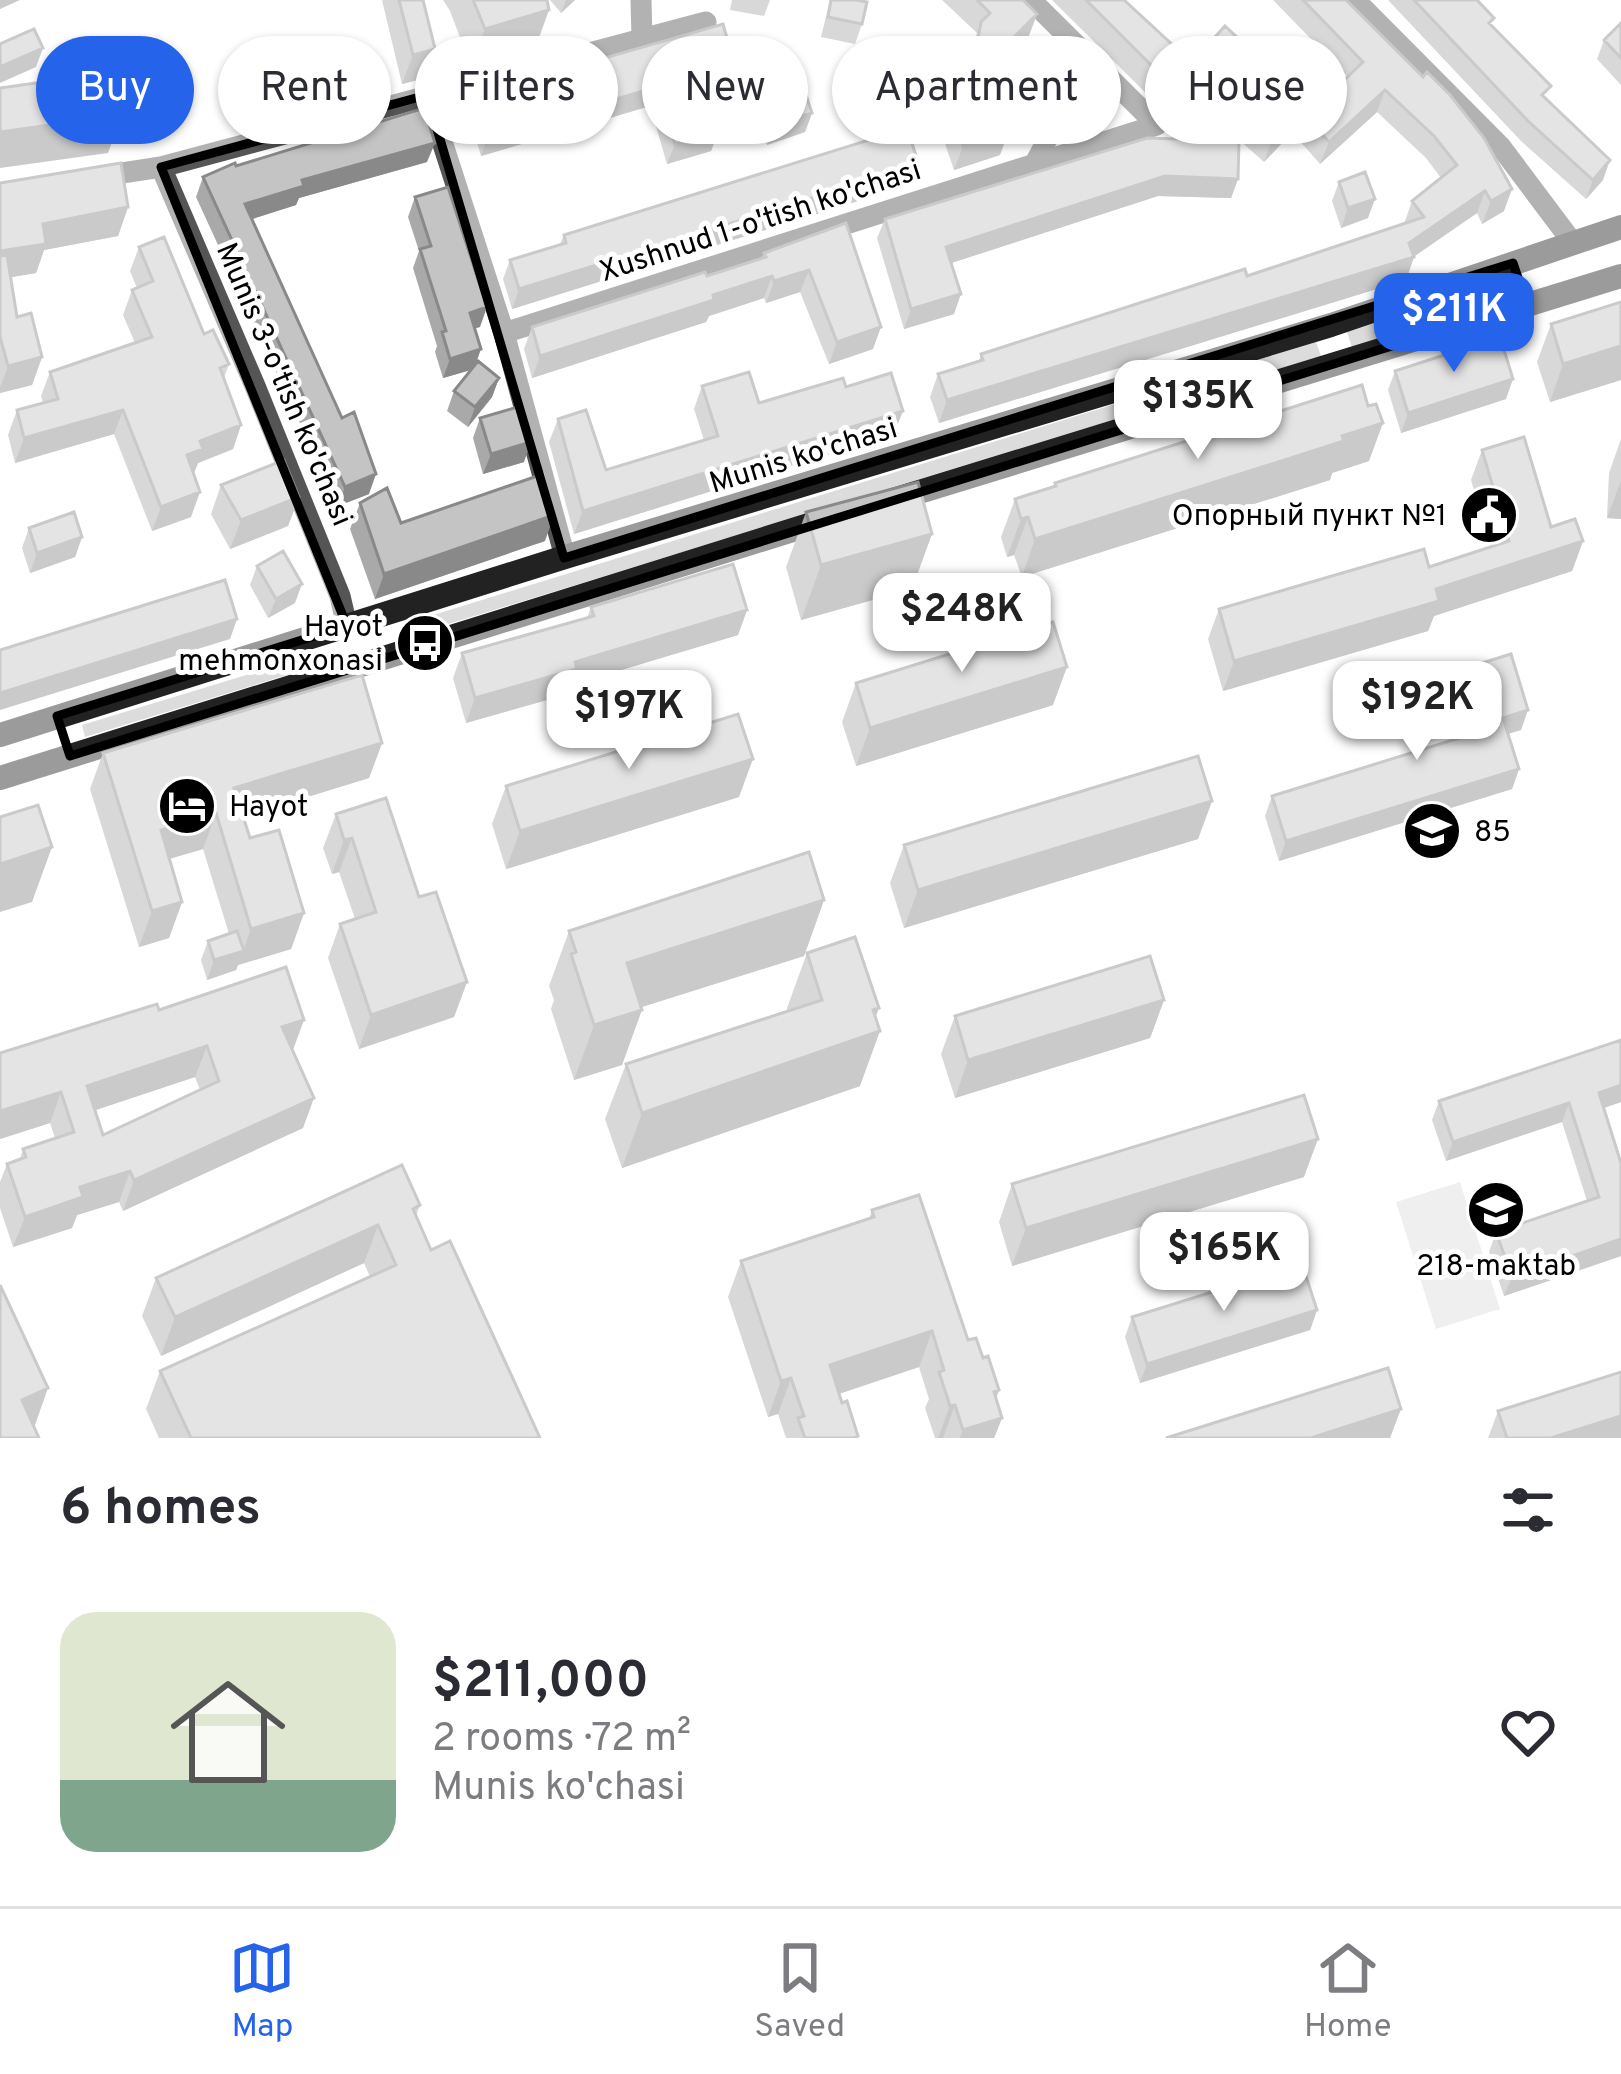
<!DOCTYPE html>
<meta charset="utf-8">
<style>
:root{--surface:#fff;--page:#f7f7f7;--text:#2b2b33;--muted:#7c7c81;--line:#e1e1e2;--accent:#2563eb}
body{margin:0;font-family:Overpass,sans-serif;background:var(--page);color:var(--text);height:100vh;display:flex;flex-direction:column;font-size:45px;white-space:nowrap}
*{box-sizing:border-box;margin:0}
p{font-size:39px;color:var(--muted)}
.icon{flex:none;width:66px;height:66px;fill:none;stroke:currentColor;stroke-width:2;stroke-linecap:round;stroke-linejoin:round}
.map{position:relative;height:1438px;overflow:hidden}
.side{display:flex;flex-direction:column;background:var(--surface);flex:1}
.side>*{flex:none}
.hud{position:absolute;left:36px;top:36px;width:1551px;height:108px;display:flex;gap:24px}
.price{position:absolute;translate:-50% -102px;padding:0 27px;border-radius:24px;background:#fff;color:#222;font-size:39px;line-height:78px;filter:drop-shadow(0 3px 6px #0008)}
.price::after{content:'';position:absolute;left:50%;top:72px;width:36px;height:27px;margin-left:-18px;background:inherit;clip-path:polygon(0 0,100% 0,50% 100%)}
.price.selected{background:var(--accent);color:#fff}
ul{padding:0;list-style:none}
li{display:flex;align-items:center;gap:36px;height:300px;padding:0 60px}
li+li{border-top:3px solid var(--line)}
li span{display:grid;place-items:center;flex:none;width:336px;height:240px;border-radius:36px;color:#555}
li>.icon{margin-inline-start:auto}
span .icon{width:144px;height:144px;fill:#fffc;stroke-width:1}
li b{font-size:51px}
h2{display:flex;justify-content:space-between;align-items:center;height:144px;padding:0 60px;font-size:51px}
.tag{padding:0 42px;border-radius:54px;background:var(--surface);box-shadow:0 3px 9px #0004;font-size:42px;line-height:108px}
.tag.selected{background:var(--accent);color:#fff}
.tabs{display:flex;justify-content:space-around;align-items:center;height:168px;border-top:3px solid var(--line);background:var(--surface);font-size:33px;color:var(--muted)}
.tabs a{display:grid;justify-items:center;gap:6px}
.tabs .selected{color:var(--accent)}
.map>svg:first-child{display:block}
.green{fill:#dcdcdc}
.lines{fill:none;stroke-linecap:round;stroke-linejoin:round}
.street{stroke:#555;stroke-width:21}
.secondary{stroke:#222;stroke-width:24}
.wall{fill:#a9a9a9;fill-rule:evenodd}
.shaded-wall{fill:#898989}
.building{fill:#c4c4c4;stroke:#898989;stroke-width:3;fill-rule:evenodd}
.marked{fill:none;stroke:#000;stroke-width:9;stroke-linejoin:round}
.labels{text-anchor:middle;stroke-width:10;stroke-linejoin:round;paint-order:stroke}
.street-label{font-size:30px;fill:#000;stroke:#fff}
.poi-label{font-size:30px;fill:#000;stroke:#fff;text-anchor:end}
</style>
<div class="map">
<svg width="1621" height="1438" viewBox="0 0 1621 1438">
<rect width="100%" height="100%" fill="#fff"/>
<path class="green" d="M1482,290L1487,305L1352,347L1347,332Z
M1316,342L1321,356L419,633L414,621Z
M302,658L306,669L85,737L82,725Z
M1460,1182L1500,1309L1436,1329L1396,1202Z"/>
<g class="lines">
<path class="street" d="M641,0L642,40
M1355,0L1501,147L1573,243
M427,95L504,333L565,557
M1034,165C1060,120 1066,83 1063,32
M161,167L255,386L340,596L347,626
M96,177L161,167L706,22
M504,333L1157,125L1031,0"/>
<path class="secondary" d="M890,501L1621,276
M0,735L565,557L1331,325L1621,227
M0,778L828,519"/>
</g>
<path class="wall" d="M382,0H423L425,78L402,84Z
M443,0H547L536,46L471,66L450,11Z
M550,0H575L561,13Z
M732,0H770L764,16L730,10Z
M830,0L862,24L855,44L821,37Z
M942,0H1023L1037,14L1028,38L1017,50L1019,90L1010,115L1003,113L1000,155L954,170L941,132L950,108L961,104L972,47L977,33Z
M1052,0H1124L1189,60L1180,85L1159,106Z
M1273,0H1346L1504,211L1482,224L1477,213L1414,256L1406,280L939,423L930,397L938,374L979,361L981,354L1247,276L1404,224L1412,201L1441,178L1426,158L1377,112L1320,164L1298,139L1306,117L1348,77Z
M1388,0H1477L1491,25L1603,180L1586,199L1521,141Z
M1621,23V85L1597,59L1604,40Z
M723,24L729,90L707,95L718,132L711,151L667,164L650,106L481,156L469,114L476,95Z
M1206,47L1253,52L1246,71L1227,92L1198,67Z
M763,92L812,113L805,132L767,145L756,112Z
M1245,119L1291,121L1284,141L1264,162L1238,139Z
M427,162L299,198L296,205L251,219L369,494L338,506L196,197L203,177L236,166Z
M1238,179L1231,198L1158,196L951,263L954,314L904,329L877,238L885,219Z
M1339,182L1368,218L1341,228L1332,201Z
M0,183L128,207L118,236L44,250L36,273L11,277L17,317L42,357L32,385L0,393Z
M912,184L512,309L503,279L510,260L560,244L564,235Z
M415,197L480,327L474,328L476,364L499,378L492,397L468,427L447,411L454,391L471,370L443,378L435,352L437,346L413,268L419,251L408,217Z
M846,223L873,349L829,364L800,292L766,303L764,298L709,316L706,322L532,378L524,349L532,327L762,258L764,253Z
M139,247L229,364L224,378L241,425L233,449L198,463L193,474L191,517L152,531L114,434L15,463L8,435L17,410L43,403L41,396L50,372L135,343L123,315L132,290L137,288L130,271Z
M1621,302V380L1550,402L1537,362L1551,324Z
M1395,371L1506,399L1401,433L1388,390Z
M702,386L759,403L846,387L894,434L574,534L549,442L558,419L606,470L704,440L694,409Z
M480,418L524,462L483,474L473,438Z
M1621,439V519L1607,518L1609,473Z
M1482,450L1551,527L1583,541L1572,571L1434,616L1428,631L1223,691L1208,639L1219,609L1429,567L1491,547L1471,480Z
M1369,461L1332,473L1330,480L1022,577L1014,555L1007,557L1001,537L1015,499L1054,487L1055,483Z
M221,485L299,497L288,526L230,549L211,514Z
M360,503L401,523L545,541L375,599L350,529Z
M806,512L912,589L801,620L786,567Z
M29,528L82,537L75,557L30,573L22,548Z
M257,566L295,603L268,618L250,585Z
M591,607L747,610L738,635L571,685L568,694L466,723L453,678L462,653L587,618Z
M1463,669L1521,730L1508,734L1519,769L1512,789L1279,861L1265,816L1272,796L1470,735L1456,688Z
M856,683L1053,705L856,766L842,722Z
M382,743L369,778L243,817L250,838L304,913L291,949L238,965L236,970L207,980L201,960L208,941L229,934L203,849L169,859L182,902L169,938L139,947L90,789L103,753Z
M506,786L739,797L506,869L492,824Z
M1212,801L1198,839L904,928L890,883L904,845Z
M336,814L419,897L467,982L454,1017L359,1049L328,958L340,924L355,919L339,872L332,874L323,848Z
M824,900L804,956L641,1007L622,1065L574,1080L551,1009L554,1000L549,986L569,931Z
M807,953L860,1086L622,1168L605,1119L626,1064L787,1011V1008Z
M1164,1000L1150,1038L955,1098L941,1054L955,1016Z
M159,1010L292,1051L303,1128L123,1211L119,1202L77,1215L72,1228L13,1247L0,1208V1182L7,1164L20,1159L23,1149L55,1138L50,1123L0,1139ZM195,1077L200,1090L103,1135L95,1110Z
M1621,1040V1102L1604,1108L1621,1163V1256L1504,1296L1489,1252L1496,1232L1587,1201L1562,1122L1446,1161L1432,1120L1439,1101Z
M1304,1177L1012,1266L999,1222L1012,1184Z
M420,1205L416,1216L431,1250L540,1438H159L146,1409L160,1371L370,1277L364,1263L161,1356L142,1316L156,1278Z
M872,1210L968,1340L983,1358L999,1390L996,1399L1002,1418L994,1438H935L925,1408L929,1399L919,1367L839,1394L857,1438H786L778,1414L768,1417L728,1297L741,1261L869,1219Z
M1317,1310L1310,1330L1140,1383L1125,1337L1132,1317Z
M1498,1411L1621,1438H1488Z"/>
<path class="shaded-wall" d="M0,0H20L0,9Z
M566,0H575L561,13Z
M549,10L536,46L471,66L485,29Z
M1037,14L1028,38L995,72L1004,47Z
M43,48L36,67L0,83V67Z
M435,49L425,78L402,84L413,55Z
M1253,52L1246,71L1227,92L1234,73Z
M1189,60L1180,85L1159,106L1168,82Z
M736,70L729,90L696,99L703,79Z
M657,87L650,106L481,156L488,136Z
M1385,90L1377,112L1320,164L1329,142Z
M812,113L805,132L767,145L774,125Z
M122,115L108,153L0,168V132Z
M1291,121L1284,141L1264,162L1271,143Z
M1009,131L1000,155L954,170L963,146Z
M718,132L711,151L667,164L675,144Z
M435,143L427,162L299,198L296,205L237,224L245,204L302,180Z
M1610,160L1603,180L1586,199L1593,180Z
M919,165L912,184L512,309L519,289Z
M1165,176L1238,179L1231,198L1158,196L939,267L946,247Z
M1512,189L1504,211L1482,224L1491,201Z
M1485,191L1477,213L1412,258L1414,257L1406,280L939,423L947,400L1409,243Z
M1375,199L1368,218L1341,228L1348,208Z
M128,207L118,236L44,250L36,273L0,279V251L43,224Z
M809,270L800,292L766,303L774,281Z
M772,276L764,298L709,316L706,322L532,378L540,356Z
M961,294L954,314L904,329L911,309Z
M487,307L480,327L462,332L470,313Z
M881,327L873,349L829,364L837,342Z
M1621,346V380L1550,402L1563,364Z
M481,349L474,369L443,378L450,359Z
M42,357L32,385L0,393V388L8,366Z
M499,378L492,397L468,427L475,407Z
M1513,379L1506,399L1401,433L1408,413Z
M123,410L114,434L15,463L24,438Z
M903,411L894,434L574,534L583,511Z
M1383,423L1369,461L1332,473L1330,480L1022,577L1035,539Z
M241,425L233,449L198,463L194,473L187,455L200,441Z
M531,442L524,462L483,474L491,454Z
M376,474L369,494L338,506L345,487Z
M1621,481V519L1607,518Z
M200,492L191,517L152,531L161,507Z
M299,497L288,526L230,549L241,520Z
M554,515L545,541L375,599L384,574Z
M1028,517L1014,555L1007,557L1021,519Z
M932,534L912,589L801,620L821,565Z
M82,537L75,557L30,573L37,553Z
M1583,541L1572,571L1434,616L1428,631L1223,691L1234,661L1436,589Z
M302,584L295,603L268,618L276,599Z
M747,610L738,635L571,685L568,694L466,723L475,698L575,662Z
M237,619L230,639L0,710V693Z
M1067,667L1053,705L856,766L870,728Z
M1528,710L1521,730L1496,737L1503,718Z
M382,743L369,778L222,823L234,788Z
M753,759L739,797L506,869L520,831Z
M1519,769L1512,789L1279,861L1286,841Z
M1212,801L1198,839L904,928L918,890Z
M216,813L203,849L148,865L161,830Z
M352,838L339,872L332,874L344,840Z
M52,847L32,902L0,912V864Z
M824,900L804,956L607,1018L627,963Z
M182,902L169,938L139,947L152,911Z
M304,913L291,949L238,965L236,970L207,980L214,960L243,951L251,929Z
M467,982L454,1017L359,1049L371,1015Z
M1164,1000L1150,1038L955,1098L968,1060Z
M879,1008L869,1035L880,1031L860,1086L622,1168L642,1113Z
M642,1010L622,1065L574,1080L594,1025Z
M304,1020L293,1050L282,1027Z
M207,1046L195,1077L75,1117L87,1086Z
M1621,1085V1102L1592,1112L1599,1093Z
M61,1092L50,1123L0,1139V1111Z
M314,1098L303,1128L123,1211L134,1180Z
M1569,1103L1562,1122L1446,1161L1453,1142Z
M1318,1139L1304,1177L1012,1266L1026,1228Z
M130,1171L119,1202L77,1215L72,1228L13,1247L25,1217L80,1187Z
M378,1225L364,1263L161,1356L175,1317Z
M1621,1239V1256L1504,1296L1512,1277Z
M1317,1310L1310,1330L1140,1383L1147,1364Z
M932,1331L919,1367L817,1401L830,1365Z
M791,1378L778,1414L768,1417L781,1381Z
M48,1388L35,1425L9,1437L22,1400Z
M999,1390L987,1422L1002,1418L994,1438H960L963,1430L994,1392Z
M955,1405L943,1438H938L950,1406Z
M1401,1409L1390,1438H1311Z
M1621,1416V1438H1551Z"/>
<path class="building" d="M399,0H423L435,49L413,55Z
M473,0H547L549,10L485,29Z
M831,0H856L867,2L862,24L828,17Z
M977,0H1023L1037,14L1004,47L1026,52L1019,90L994,85L1009,131L963,146L950,108L966,103L981,22L990,13Z
M1086,0H1124L1189,60L1168,82Z
M1303,0H1346L1423,77L1427,72L1450,95L1484,138L1512,189L1491,201L1485,191L1409,243L1414,257L947,400L938,374L983,360L981,354L1245,269L1247,276L1424,217L1412,201L1457,165L1434,136L1385,90L1329,142L1306,117L1363,62Z
M1414,0H1477L1494,18L1489,23L1551,86L1542,95L1610,160L1593,180L1528,121Z
M1621,23V58L1604,40Z
M723,24L736,70L703,79L718,132L675,144L657,87L488,136L476,95Z
M1225,26L1253,52L1234,73L1206,47Z
M34,29L43,48L0,67V44Z
M116,72L122,115L0,132V88Z
M801,80L812,113L774,125L763,92Z
M1265,98L1291,121L1271,143L1245,119Z
M424,108L435,143L302,180L304,186L245,204L342,418L354,412L376,474L345,487L203,177L235,163L236,166Z
M907,128L919,165L519,289L510,260L566,243L564,235Z
M1147,138L1239,141L1238,179L1165,176L946,247L961,294L911,309L885,219Z
M121,163L128,207L43,224L46,244L0,251V183Z
M1365,172L1375,199L1348,208L1339,182Z
M448,187L487,307L470,313L481,349L450,359L442,332L446,331L420,249L431,246L415,197Z
M846,223L881,327L837,342L809,270L774,281L772,276L713,295L714,300L540,356L532,327L705,272L707,276L766,257L764,253Z
M164,237L204,334L213,330L229,364L220,368L241,425L200,441L203,449L187,455L200,492L161,507L123,410L24,438L17,410L58,399L50,372L152,337L132,290L153,281L139,247Z
M7,255L17,317L31,313L42,357L8,366L0,337V256Z
M1621,302V346L1563,364L1551,324Z
M1500,337L1513,379L1408,413L1395,371Z
M478,361L499,378L475,407L454,391Z
M749,372L759,403L843,378L846,387L891,373L903,411L583,511L558,419L586,410L606,470L718,436L702,386Z
M1362,385L1368,406L1376,404L1383,423L1342,436L1344,441L1035,539L1028,517L1021,519L1015,499L1056,486L1055,483Z
M521,406L531,442L491,454L480,418Z
M1524,437L1551,527L1575,519L1583,541L1436,589L1439,601L1234,661L1219,609L1424,549L1429,567L1509,541L1482,450Z
M284,460L299,497L241,520L221,485Z
M543,474L554,515L384,574L360,503L387,488L401,523Z
M918,482L932,534L821,565L806,512Z
M74,512L82,537L37,553L29,528Z
M283,551L302,584L276,599L257,566Z
M733,564L747,610L575,662L577,669L475,698L462,653L594,616L591,607Z
M225,580L237,619L0,693V650Z
M1053,622L1067,667L870,728L856,683Z
M1511,654L1528,710L1503,718L1519,769L1286,841L1272,796L1482,731L1463,669Z
M362,675L382,743L234,788L250,838L279,830L304,913L251,929L216,813L161,830L182,902L152,911L103,753Z
M738,714L753,759L520,831L506,786Z
M1198,756L1212,801L918,890L904,845Z
M386,798L419,897L436,892L467,982L371,1015L340,924L376,912L352,838L344,840L336,814Z
M38,805L52,847L0,864V817Z
M809,852L824,900L627,963L642,1010L594,1025L571,954L576,952L569,931Z
M237,931L244,951L214,960L208,941Z
M855,937L879,1008L873,1010L880,1031L642,1113L626,1064L822,1000L807,953Z
M1150,956L1164,1000L968,1060L955,1016Z
M286,967L304,1020L282,1027L314,1098L134,1180L130,1171L80,1187L83,1197L25,1217L7,1164L26,1157L23,1149L74,1132L61,1092L0,1111V1053L157,1004L159,1010ZM207,1046L219,1081L103,1135L87,1086Z
M1621,1040V1085L1599,1093L1621,1163V1239L1512,1277L1496,1232L1599,1197L1569,1103L1453,1142L1439,1101Z
M1304,1095L1318,1139L1026,1228L1012,1184Z
M402,1165L420,1205L413,1209L431,1250L450,1241L540,1438H191L160,1371L396,1265L378,1225L175,1317L156,1278Z
M919,1195L968,1340L976,1338L983,1358L988,1356L999,1390L994,1392L1002,1418L963,1430L955,1405L950,1406L939,1372L944,1370L932,1331L830,1365L842,1403L847,1401L858,1436L853,1438H805L798,1418L804,1416L791,1378L781,1381L741,1261L874,1217L872,1210Z
M1302,1264L1317,1310L1147,1364L1132,1317Z
M0,1285L48,1388L22,1400L39,1438H0Z
M1388,1368L1401,1409L1311,1438H1166Z
M1621,1372V1416L1551,1438H1507L1498,1411Z"/>
<path d="M0 0H1621V1438H0ZM427,95L564,558L1513,263L1527,304L70,756L57,716L347,626L161,167Z" fill="#fff" fill-opacity=".55" fill-rule="evenodd"/>
<path class="marked" d="M427,95L564,558L1513,263L1527,304L70,756L57,716L347,626L161,167Z"/>
<defs>
<g id="civic-disc" transform="scale(3)"><circle r="9.5" fill="#000" stroke="#fff"/><path d="M-.6-6.5H3V-4.5H.6V-3L4-1V1h2V6H-6V1h2V-1L-.6-3ZM-1.2 2.5V6h2.4V2.5Z" fill="#fff"/></g>
<g id="bus-disc" transform="scale(3)"><circle r="9.5" fill="#000" stroke="#fff"/><path d="M-5-6H5V4H4V6H2V4H-2V6H-4V4H-5ZM-3.5-4V0h7V-4ZM-3.5 1.2v1.5H-2V1.2ZM2 1.2v1.5H3.5V1.2Z" fill="#fff"/></g>
<g id="hotel-disc" transform="scale(3)"><circle r="9.5" fill="#000" stroke="#fff"/><path d="M-6-4.5h1.5V1H6V5H4.5V3h-9V5H-6ZM-4 0a1.8 1.8 0 1 1 3.6 0ZM.5 0V-2.5h3Q6-2.5 6 0Z" fill="#fff"/></g>
<g id="school-disc" transform="scale(3)"><circle r="9.5" fill="#000" stroke="#fff"/><path d="M0-5L7-2L0 1L-7-2ZM-4 1L0 2.5L4 1V4Q0 6-4 4Z" fill="#fff"/></g>
</defs>
<g fill-rule="evenodd">
<use href="#civic-disc" x="1489" y="515"/>
<use href="#bus-disc" x="425" y="643"/>
<use href="#hotel-disc" x="187" y="806"/>
<use href="#school-disc" x="1432" y="831"/>
<use href="#school-disc" x="1496" y="1210"/>
</g>
<g class="labels">
<g class="street-label">
<text transform="translate(760 220) rotate(-18)" y="10">Xushnud 1-o'tish ko'chasi</text>
<text transform="translate(285 384) rotate(67)" y="10">Munis 3-o'tish ko'chasi</text>
<text transform="translate(803 455) rotate(-17)" y="10">Munis ko'chasi</text>
</g>
<g class="poi-label">
<text x="1447" y="525">Опорный пункт №1</text>
<text x="383" y="636">Hayot<tspan x="383" dy="34">mehmonxonasi</tspan></text>
<text x="229" y="816" text-anchor="start">Hayot</text>
<text x="1474" y="841" text-anchor="start">85</text>
<text x="1496" y="1275" text-anchor="middle">218-maktab</text>
</g>
</g>
</svg>
<b class="price selected" style="left:1454px;top:375px">$211K</b>
<b class="price" style="left:1198px;top:462px">$135K</b>
<b class="price" style="left:962px;top:675px">$248K</b>
<b class="price" style="left:1417px;top:763px">$192K</b>
<b class="price" style="left:629px;top:772px">$197K</b>
<b class="price" style="left:1224px;top:1314px">$165K</b>
<div class="hud">
<a class="tag selected">Buy</a>
<a class="tag">Rent</a>
<a class="tag">Filters</a>
<a class="tag">New</a>
<a class="tag">Apartment</a>
<a class="tag">House</a>
</div>
</div>
<section class="side">
<h2>6 homes<svg class="icon" aria-label="filters" viewBox="0 0 24 24"><path d="M4 7h16M4 17h16"/><circle cx="9" cy="7" r="2"/><circle cx="15" cy="17" r="2"/></svg></h2>
<ul>
<li><span style="background:linear-gradient(#dfe7d0 70%,#7fa58c 0)"><svg class="icon" aria-label="home" viewBox="0 0 24 24"><path d="M3 11l9-7 9 7M6 9v11h12V9"/></svg></span><div><b>$211,000</b><p>2 rooms · 72 m²</p><p>Munis ko'chasi</p></div><svg class="icon" aria-label="heart" viewBox="0 0 24 24"><path d="M12 20l-8-8c-3-5 5-10 8-4 3-6 11-1 8 4z"/></svg></li>
</ul>
</section>
<nav class="tabs">
<a class="selected"><svg class="icon" aria-label="map" viewBox="0 0 24 24"><path d="M3 6l6-2 6 2 6-2v14l-6 2-6-2-6 2zM9 4v14M15 6v14"/></svg>Map</a>
<a><svg class="icon" aria-label="saved" viewBox="0 0 24 24"><path d="M7 4h10v16l-5-4-5 4z"/></svg>Saved</a>
<a><svg class="icon" aria-label="home" viewBox="0 0 24 24"><path d="M3 11l9-7 9 7M6 9v11h12V9"/></svg>Home</a>
</nav>
